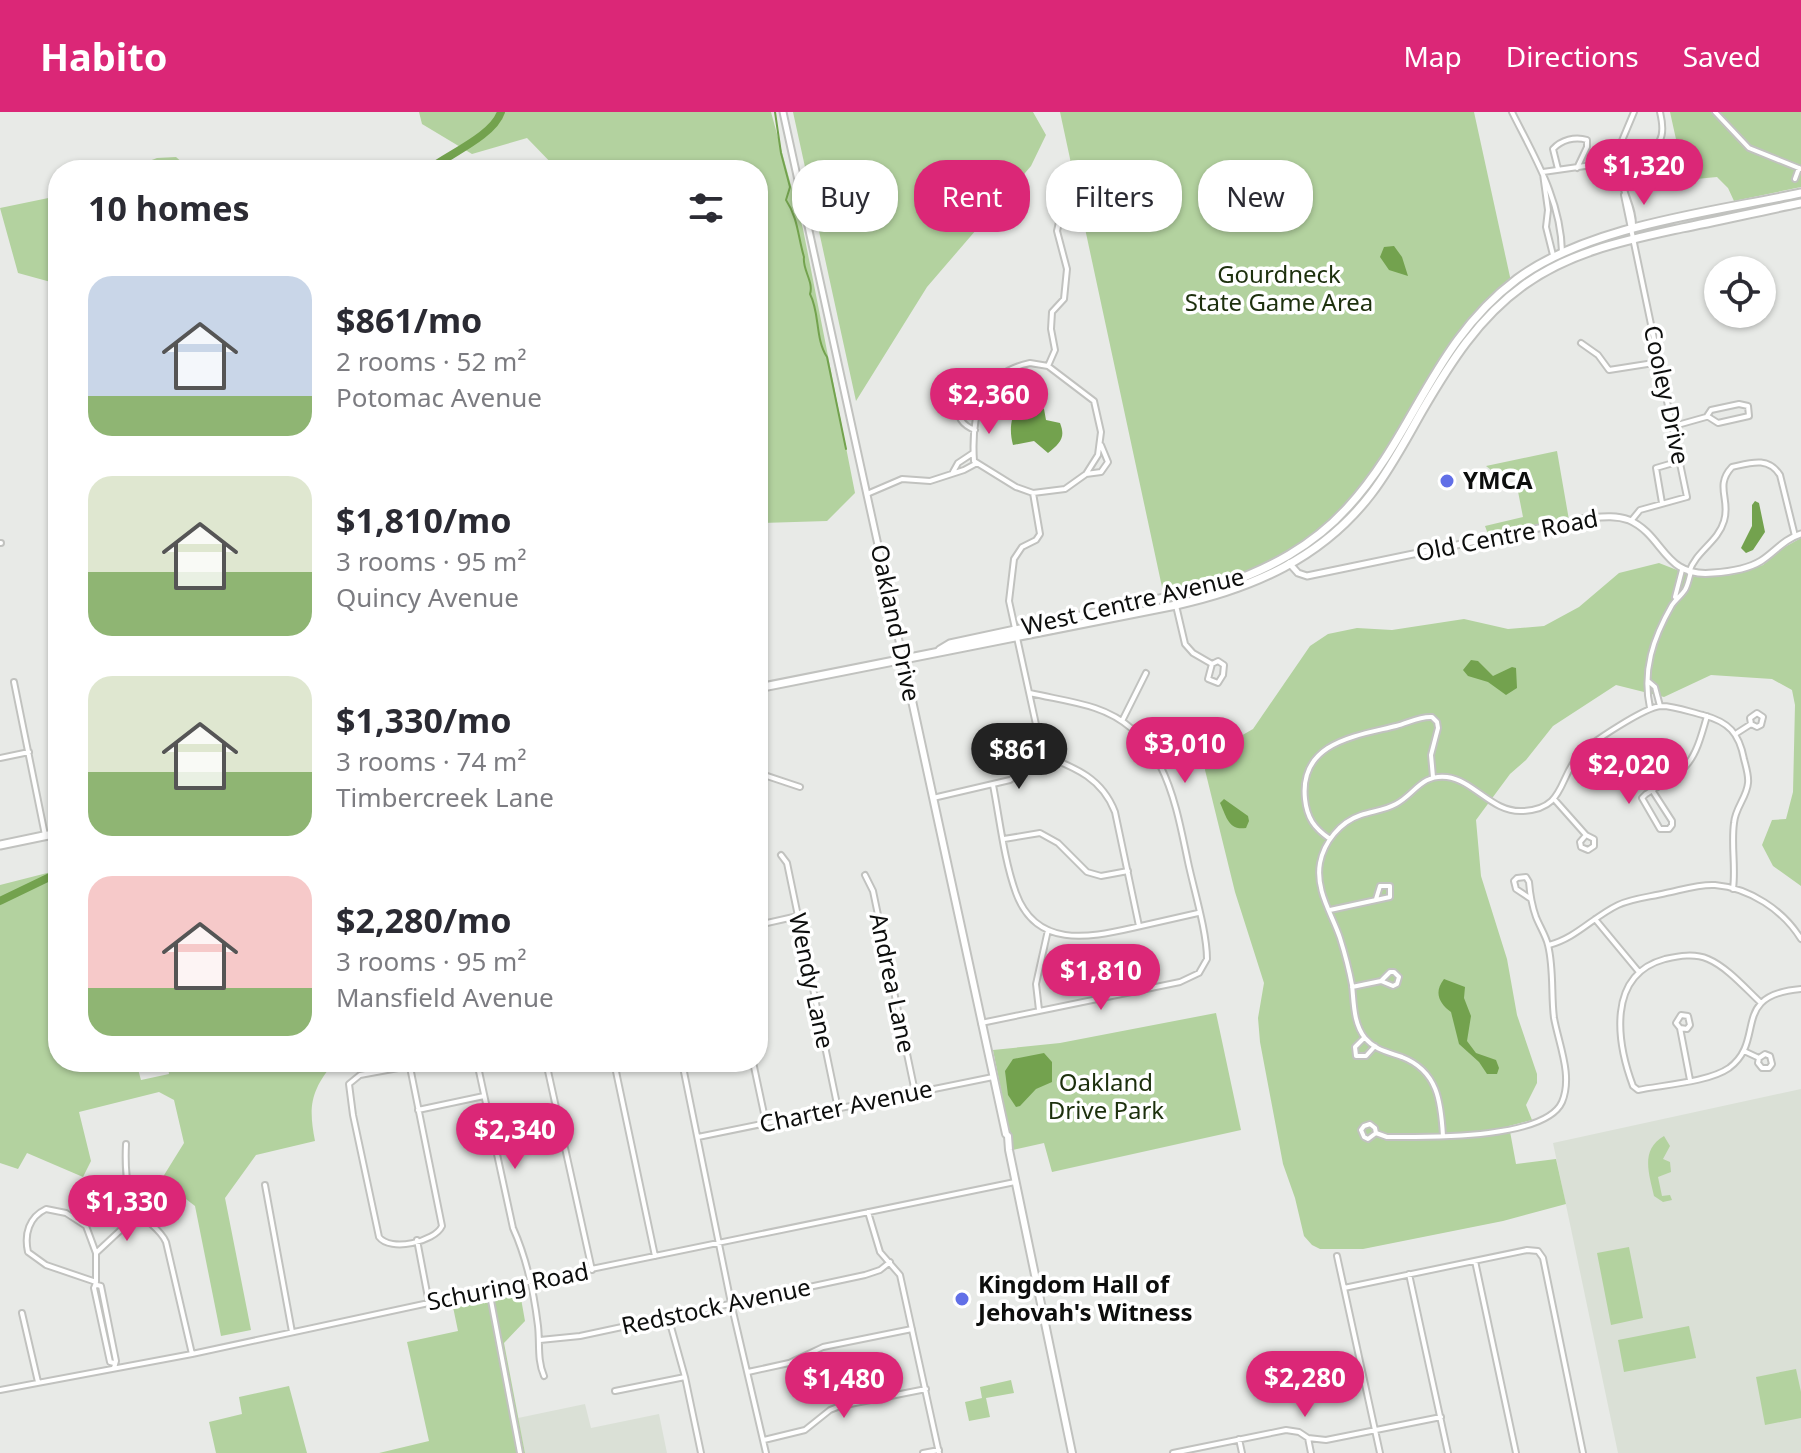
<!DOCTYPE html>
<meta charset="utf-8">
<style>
:root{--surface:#fff;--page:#f2f2f3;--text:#2b2b33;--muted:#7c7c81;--accent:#db2777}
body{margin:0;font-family:"Noto Sans",sans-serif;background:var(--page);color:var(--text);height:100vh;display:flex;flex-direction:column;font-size:30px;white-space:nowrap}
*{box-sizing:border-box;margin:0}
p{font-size:26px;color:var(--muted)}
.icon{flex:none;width:44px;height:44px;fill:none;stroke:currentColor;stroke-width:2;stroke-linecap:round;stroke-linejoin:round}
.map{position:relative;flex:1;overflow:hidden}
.sheet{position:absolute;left:48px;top:48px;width:720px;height:912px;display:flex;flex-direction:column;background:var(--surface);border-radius:32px;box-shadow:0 2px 6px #0004}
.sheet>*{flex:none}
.guide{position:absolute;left:792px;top:48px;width:760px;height:72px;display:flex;gap:16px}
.tools{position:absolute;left:1704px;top:144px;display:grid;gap:16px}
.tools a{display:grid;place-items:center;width:72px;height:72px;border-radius:50%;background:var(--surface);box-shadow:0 2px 6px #0004;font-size:40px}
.price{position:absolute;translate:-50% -68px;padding:0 18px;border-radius:28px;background:var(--accent);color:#fff;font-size:26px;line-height:52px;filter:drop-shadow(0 2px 4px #0008)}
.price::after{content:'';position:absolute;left:50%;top:48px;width:24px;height:18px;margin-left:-12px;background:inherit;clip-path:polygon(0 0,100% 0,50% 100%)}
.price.current{background:#222;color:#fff}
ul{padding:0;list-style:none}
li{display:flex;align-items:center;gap:24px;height:200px;padding:0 40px}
li span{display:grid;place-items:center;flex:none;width:224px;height:160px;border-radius:24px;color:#555}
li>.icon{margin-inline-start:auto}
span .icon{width:96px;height:96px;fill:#fffc;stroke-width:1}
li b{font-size:34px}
h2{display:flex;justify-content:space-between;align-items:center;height:96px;padding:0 40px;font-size:34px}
.tag{padding:0 28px;border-radius:32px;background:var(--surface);box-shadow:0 2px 6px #0004;font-size:28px;line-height:72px}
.tag.current{background:var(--accent);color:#fff}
header{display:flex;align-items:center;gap:48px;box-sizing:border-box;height:112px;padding:0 40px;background:var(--accent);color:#fff}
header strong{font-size:38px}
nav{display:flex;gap:44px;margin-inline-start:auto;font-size:28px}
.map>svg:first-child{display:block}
.built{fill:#dae0d6}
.green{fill:#b3d29f}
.water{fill:#73a24e}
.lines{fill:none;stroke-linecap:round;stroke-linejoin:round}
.stream{stroke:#73a24e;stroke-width:2}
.river{stroke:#73a24e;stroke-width:8}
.minor-casing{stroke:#c1c2bf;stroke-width:8}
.tertiary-casing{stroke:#c1c2bf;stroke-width:9}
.secondary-casing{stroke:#c1c2bf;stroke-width:10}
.primary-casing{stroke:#c1c2bf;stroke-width:11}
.minor{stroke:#fff;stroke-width:4}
.tertiary{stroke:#fff;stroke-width:5}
.secondary{stroke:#fff;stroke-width:6}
.primary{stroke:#fff;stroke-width:7}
.poi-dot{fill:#616fe7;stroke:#fff;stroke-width:3}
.labels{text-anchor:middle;stroke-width:7;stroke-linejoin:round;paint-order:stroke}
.park-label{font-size:24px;fill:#1d300d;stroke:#fff}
.street-label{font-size:24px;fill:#0d0e0d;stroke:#fff}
.poi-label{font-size:24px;font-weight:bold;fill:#0d0e0d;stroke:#fff;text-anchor:start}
</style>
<header>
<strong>Habito</strong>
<nav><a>Map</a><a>Directions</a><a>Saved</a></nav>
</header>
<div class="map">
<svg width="1801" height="1341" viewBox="0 0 1801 1341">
<rect width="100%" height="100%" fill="#e8eae7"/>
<path class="built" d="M1801,977V1341H1618L1553,1031Z
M585,1292L591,1316L659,1302L667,1341H525L518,1306Z"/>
<path class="green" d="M419,0H771L803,117L855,381L827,409L758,411V58H558L527,26L472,42L422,12Z
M793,0H1033L1046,23L1031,54L927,175L856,289Z
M1060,0H1474L1512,174L1464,219L1367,376L1333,413L1250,466L1204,482L1165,489Z
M1670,0H1801V75L1734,89L1728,76L1717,65L1685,68Z
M176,45L191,58H126L157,46Z
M58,84V172L18,161L0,96Z
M1557,339L1569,408L1489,425L1485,414L1523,405L1514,359L1496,362L1486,354Z
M1801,426V774L1773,754L1762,733L1772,708L1786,707L1793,680L1795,593L1792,578L1772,567L1711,563L1664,585L1616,573L1553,614L1526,648L1510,662L1476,708L1481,764L1507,847L1517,903L1537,962V971L1526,993L1532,1008L1509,1014L1516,1052L1556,1047L1566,1092L1503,1109L1363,1137H1320L1312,1133L1304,1124L1295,1086L1283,1052L1260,930L1258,906L1264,871L1235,780L1205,658L1207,642L1223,628L1239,625L1253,617L1310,534L1328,522L1357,516L1392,518L1464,507L1508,517L1544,514L1579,495L1619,461L1659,451L1695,465L1732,463L1763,453L1783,436Z
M58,753V950H136L141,968L169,962L167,950H208L210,958L245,950H334C311,979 308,993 315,1029L256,1043L225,1086L251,1218L221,1224L195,1094L161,1068L184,1031L174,988L159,980L79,1000L91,1049L83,1065L27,1041L18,1057L0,1051V773L51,760Z
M1216,901L1241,1018L1052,1060L1044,1031L1013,1038L993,938L1060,931Z
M1664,1024L1670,1034L1663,1047L1670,1050L1671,1060L1658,1065L1662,1084L1670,1083L1672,1088L1663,1090L1654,1084C1649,1061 1640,1038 1664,1024Z
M1629,1135L1643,1206L1611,1213L1597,1141Z
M520,1181L525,1209L504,1231L525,1341H379L429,1329L407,1230L458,1219L453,1195Z
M1689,1214L1696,1246L1624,1260L1618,1228Z
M1796,1257L1801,1280V1306L1765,1313L1756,1265Z
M1011,1268L1014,1281L986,1286L990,1305L969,1309L965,1290L982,1286L980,1275Z
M289,1274L307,1341H216L209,1310L242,1302L239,1285Z"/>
<path class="water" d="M1394,134L1402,145L1408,164L1389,158L1380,145L1384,135Z
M1038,291L1044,297L1046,308L1060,311C1066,326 1060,331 1048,341L1034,329L1013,333C1009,318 1010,302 1022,292Z
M1755,389L1759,391L1765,420L1753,438L1746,441L1741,436L1752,414V393Z
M1471,548L1478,549L1493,564L1512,555L1516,556L1517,576L1506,583L1488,570L1468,564L1463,558Z
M1224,687L1248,704L1249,709L1246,716C1228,719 1226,703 1220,691Z
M1444,867L1465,875L1464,886L1471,904L1467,929L1476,941L1496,948L1499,956L1497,962H1487L1479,950L1459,932L1451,900C1440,892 1433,881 1444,867Z
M1044,941L1052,950V970L1036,977L1020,994L1016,995L1008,983L1005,959L1013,947Z"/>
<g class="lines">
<path class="stream" d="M775,0L781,41L790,75L786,88C798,106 798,125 804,145C802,157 814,170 810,182C820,201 815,227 827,245L846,337"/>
<path class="river" d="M428,58C449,42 493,24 501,0
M0,789L58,761"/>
<g class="minor-casing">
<path id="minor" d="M1512,0C1535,46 1561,88 1562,140
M1715,0L1749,36L1801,57
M1613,51L1621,55C1619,78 1634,93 1633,115
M1621,55C1641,30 1671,46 1660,0
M1558,57L1553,37C1561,28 1575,24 1587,28V35L1577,56
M1543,60L1613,50L1634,0
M1543,62L1548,98L1546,115L1553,143
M1795,67L1799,56
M1624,83L1687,385L1640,398L1631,409
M1581,231L1598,243L1609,258L1660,250
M1030,251L1048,254L1094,289L1101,320L1098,343L1086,362L1065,377L1033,381L1016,375L974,349C971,304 980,261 1030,251Z
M1048,254L1055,238L1051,217L1052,200L1064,187L1067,157L1057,119L1064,88
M1739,292L1748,294L1749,304L1718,311L1707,304L1711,298Z
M1674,314L1706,305
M975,318C948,308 956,281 984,281
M953,360L958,351L973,341
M1086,362L1101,360L1108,350L1101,333
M867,382L902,367L930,369L964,358L977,351
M1662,391L1656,356L1680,349
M0,431H1
M1689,460C1696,439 1718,430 1724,409C1731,388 1714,374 1732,355C1750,351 1768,344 1780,363L1795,424
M1174,485L1185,532L1193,541L1212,552L1208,567L1218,571L1223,563L1224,553L1218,549L1212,552
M1675,485L1682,458
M1648,569L1655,575L1660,594
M14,570L45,723
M1650,596C1642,559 1653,526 1672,493C1676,487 1681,484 1685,478C1688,473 1689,466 1691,460
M1122,609L1146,561
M1737,621L1751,612L1757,615L1761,613L1763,605L1757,601L1750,606L1751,612
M1036,640C1070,654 1101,663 1115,700L1139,814
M0,646L29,640
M758,661L800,675
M993,673C1000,709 1004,748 1016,781C1036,836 1088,826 1132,816C1154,811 1176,806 1198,801
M1652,678L1672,709V713L1669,717H1660L1642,686L1646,682C1690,655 1693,654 1707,604
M933,686L1010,668L1026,656L1036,640L1037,617L1009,489L1014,447L1022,435L1036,428L1040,422L1033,381
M1554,687L1586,723L1594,727V734L1588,738L1581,735L1580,730L1586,723
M1004,727L1040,721L1058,731L1087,760L1101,764L1128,759
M1330,727C1314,716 1307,706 1305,687C1299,630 1356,624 1396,614C1408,611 1420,604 1432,605L1437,610L1438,616L1431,643L1433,665
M781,743L787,751L838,997
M865,763L873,779L915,980
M1330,798L1390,785V774H1380L1376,787
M1595,807L1639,860
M758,813L798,804
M1549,833C1576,826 1593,805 1618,793C1633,786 1650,785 1666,781C1681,778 1699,772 1715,773C1750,776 1783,798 1801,827
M1352,875L1381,869L1393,874L1397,872L1399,865L1394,860H1390L1381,869
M1761,891C1745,876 1727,855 1708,847C1694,841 1679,844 1665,847C1606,863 1617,931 1633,974L1638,978C1663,973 1709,970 1729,956C1767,928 1729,883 1801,877
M1039,898L1036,872L1048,818
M981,911L1180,870L1199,861L1207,847C1207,820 1194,778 1188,750C1175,688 1164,619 1095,596C1074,589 1051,586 1030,581
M1680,916L1687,917L1690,913L1688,904L1681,903L1676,911L1680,916L1690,968
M1364,926L1355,935L1356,944H1366L1375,934
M1744,939L1759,946L1758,951L1762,956H1769L1772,952L1770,944L1765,942L1759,946
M409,950L442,1114C435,1130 390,1140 379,1125L353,1003L349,972L360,963L409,954
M477,950L513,1116C527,1147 534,1181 538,1214C540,1231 537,1248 544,1264
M546,950L592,1158
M614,950L655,1144
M682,950L731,1191L766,1341
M753,950L766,1011
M418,998L484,984
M1376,1021L1375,1016L1370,1012L1364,1014L1361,1018L1364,1025L1368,1027L1376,1021L1387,1025C1424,1025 1545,1028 1562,990C1573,964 1559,933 1554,906C1551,883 1554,857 1548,833C1546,824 1540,815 1536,805C1532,794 1530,782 1529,770L1526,765L1517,766L1514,769L1516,777L1531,787
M1443,1024C1441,990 1438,959 1402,945C1388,940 1375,938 1365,926C1353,911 1354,890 1352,873C1349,857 1345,842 1340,826C1332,802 1315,778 1320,751C1324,730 1340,710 1361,703C1373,699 1385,698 1396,692C1415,682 1421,662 1447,665C1475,669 1492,701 1523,699C1565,697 1558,667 1579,643C1590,631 1645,595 1661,594C1675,594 1690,600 1703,603C1729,610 1739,621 1744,647C1746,655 1749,664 1748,671C1747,685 1735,696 1734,711C1731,733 1736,755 1733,777
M698,1025L993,965
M126,1032C125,1053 125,1084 140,1101C149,1112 160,1117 166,1130L192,1242
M265,1073L292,1220
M46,1097L66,1101L86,1114L96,1141V1170L46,1153L28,1140C24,1122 29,1105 46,1097Z
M868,1100L880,1140L900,1163L939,1341
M417,1128L429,1191
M96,1141L139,1101
M1337,1144L1380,1341
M1475,1149L1516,1341
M1409,1162L1448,1341
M96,1171L94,1176L110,1250L114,1251
M97,1173L101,1174L116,1249L114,1256
M1344,1176L1527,1138L1538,1139L1543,1146L1583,1341
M489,1178L520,1341
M22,1201L38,1270
M668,1204L685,1265L701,1341
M540,1228L580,1224L865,1163L880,1158L890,1150
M748,1260L789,1251L823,1235L912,1217
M0,1278L192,1242L489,1178L1015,1070
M615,1279L685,1265
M1308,1326L1311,1341
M1239,1327L1242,1341
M764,1328L805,1318L830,1298L840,1294L926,1277
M923,1341L939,1338
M1173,1341L1286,1318L1299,1320L1308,1326L1326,1328L1441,1305"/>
</g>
<g class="tertiary-casing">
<path id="tertiary" d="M783,0L903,547
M1289,451L1298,461L1307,464L1587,406C1601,405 1615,403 1629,408C1665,424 1663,466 1713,461C1728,460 1748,457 1761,449C1775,440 1784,427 1801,422"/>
</g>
<g class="secondary-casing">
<path id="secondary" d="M903,547L1006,1022L1008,1024L1009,1038L1072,1341"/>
</g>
<g class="primary-casing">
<path id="primary" d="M940,538L950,532L1220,474C1269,457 1313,434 1348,395C1415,322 1432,231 1517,167C1590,113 1713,100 1801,81
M758,576L1176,493C1253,476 1322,446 1371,382C1391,356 1406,327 1422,299C1450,251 1478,206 1524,173C1571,139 1627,128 1682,116C1722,108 1761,99 1801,91
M0,733L58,721"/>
</g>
<use href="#minor" class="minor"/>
<use href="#tertiary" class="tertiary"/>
<use href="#secondary" class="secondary"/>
<use href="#primary" class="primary"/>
</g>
<g class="poi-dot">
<circle cx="1447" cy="369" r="8"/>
<circle cx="962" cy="1187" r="8"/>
</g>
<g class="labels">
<g class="park-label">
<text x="1279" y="171">Gourdneck<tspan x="1279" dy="28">State Game Area</tspan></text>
<text x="1106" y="979">Oakland<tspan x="1106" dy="28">Drive Park</tspan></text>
</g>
<g class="street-label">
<text transform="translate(1666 283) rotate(78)" y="8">Cooley Drive</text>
<text transform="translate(1507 424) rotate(-11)" y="8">Old Centre Road</text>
<text transform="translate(1133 490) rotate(-13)" y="8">West Centre Avenue</text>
<text transform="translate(895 511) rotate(78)" y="8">Oakland Drive</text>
<text transform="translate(811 869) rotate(78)" y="8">Wendy Lane</text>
<text transform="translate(892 871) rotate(78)" y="8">Andrea Lane</text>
<text transform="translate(846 995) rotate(-12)" y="8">Charter Avenue</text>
<text transform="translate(508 1175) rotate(-11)" y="8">Schuring Road</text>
<text transform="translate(716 1195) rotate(-12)" y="8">Redstock Avenue</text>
</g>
<g class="poi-label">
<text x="1463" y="377">YMCA</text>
<text x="978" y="1181">Kingdom Hall of<tspan x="978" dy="28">Jehovah's Witness</tspan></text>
</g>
</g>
</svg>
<div class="tools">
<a><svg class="icon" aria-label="locate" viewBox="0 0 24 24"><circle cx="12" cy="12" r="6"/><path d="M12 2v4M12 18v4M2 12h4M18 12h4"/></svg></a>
</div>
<b class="price" style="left:1644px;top:95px">$1,320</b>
<b class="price" style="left:989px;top:324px">$2,360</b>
<b class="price" style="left:1185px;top:673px">$3,010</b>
<b class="price current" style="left:1019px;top:679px">$861</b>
<b class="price" style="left:1629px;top:694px">$2,020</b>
<b class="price" style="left:1101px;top:900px">$1,810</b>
<b class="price" style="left:515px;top:1059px">$2,340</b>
<b class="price" style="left:127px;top:1131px">$1,330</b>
<b class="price" style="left:1305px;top:1307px">$2,280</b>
<b class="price" style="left:844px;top:1308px">$1,480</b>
<div class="guide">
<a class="tag">Buy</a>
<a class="tag current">Rent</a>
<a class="tag">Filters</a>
<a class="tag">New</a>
</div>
<section class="sheet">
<h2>10 homes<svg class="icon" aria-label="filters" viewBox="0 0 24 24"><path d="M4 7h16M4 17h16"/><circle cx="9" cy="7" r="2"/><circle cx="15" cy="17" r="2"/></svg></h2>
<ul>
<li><span style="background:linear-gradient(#c9d6e8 75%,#8fb573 0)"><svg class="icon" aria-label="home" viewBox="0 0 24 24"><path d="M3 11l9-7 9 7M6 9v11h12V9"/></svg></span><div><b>$861/mo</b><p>2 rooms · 52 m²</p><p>Potomac Avenue</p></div></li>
<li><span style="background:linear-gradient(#dfe7d0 60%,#8fb573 0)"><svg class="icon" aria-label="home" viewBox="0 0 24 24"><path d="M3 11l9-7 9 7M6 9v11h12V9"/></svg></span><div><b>$1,810/mo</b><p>3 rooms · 95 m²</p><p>Quincy Avenue</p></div></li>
<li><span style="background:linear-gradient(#dfe7d0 60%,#8fb573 0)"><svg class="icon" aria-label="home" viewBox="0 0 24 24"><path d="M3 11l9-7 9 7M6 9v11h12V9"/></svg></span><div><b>$1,330/mo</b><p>3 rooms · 74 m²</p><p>Timbercreek Lane</p></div></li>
<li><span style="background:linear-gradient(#f6c9c9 70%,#8fb573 0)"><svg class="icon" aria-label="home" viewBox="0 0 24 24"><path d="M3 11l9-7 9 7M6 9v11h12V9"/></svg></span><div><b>$2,280/mo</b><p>3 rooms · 95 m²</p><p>Mansfield Avenue</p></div></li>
</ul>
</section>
</div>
